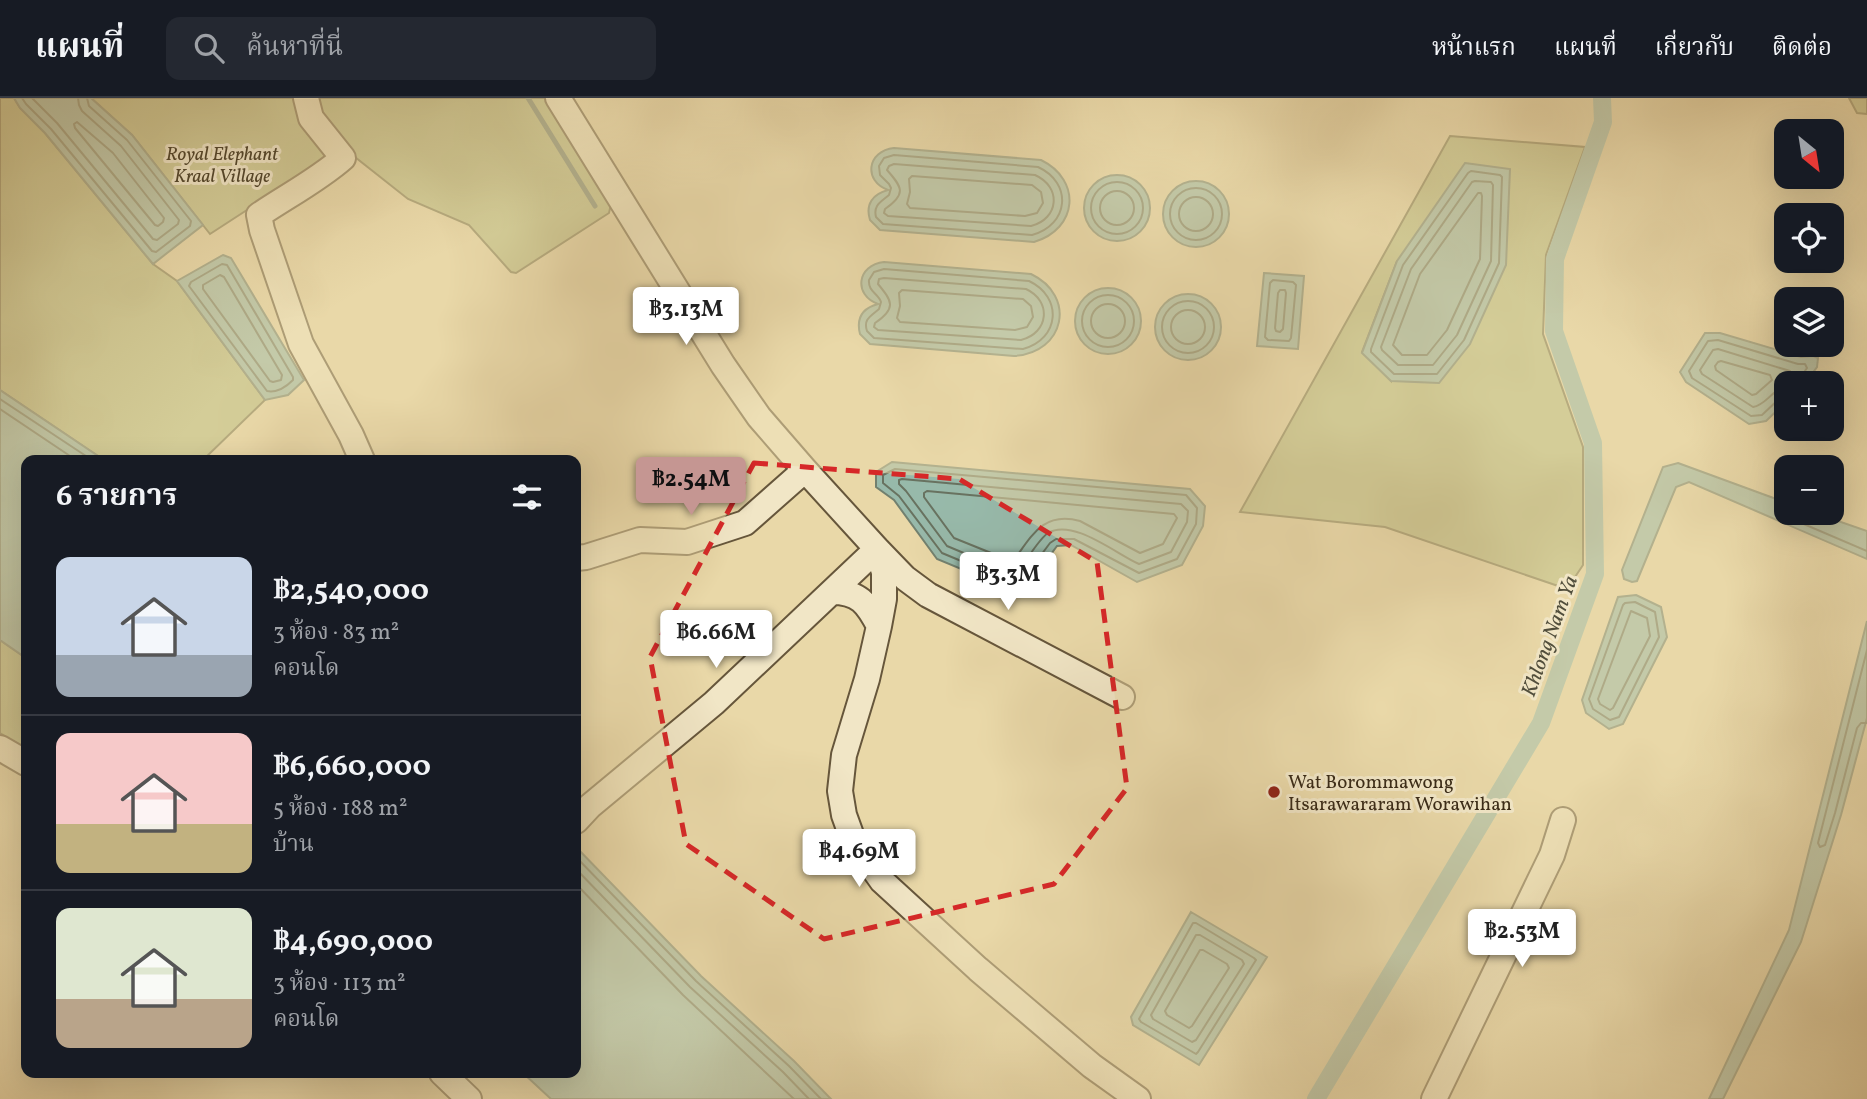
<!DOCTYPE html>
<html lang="th">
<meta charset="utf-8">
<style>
:root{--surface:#171b24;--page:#242831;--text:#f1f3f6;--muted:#9ea1a6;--line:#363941;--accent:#c59692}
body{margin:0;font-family:Vollkorn,"Noto Serif Thai",serif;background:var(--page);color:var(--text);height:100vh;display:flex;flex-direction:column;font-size:26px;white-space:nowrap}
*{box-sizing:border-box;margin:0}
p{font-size:23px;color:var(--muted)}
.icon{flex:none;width:38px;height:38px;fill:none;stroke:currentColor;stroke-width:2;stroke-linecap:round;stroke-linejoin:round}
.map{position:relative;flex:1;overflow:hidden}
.panel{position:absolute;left:21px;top:357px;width:560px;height:623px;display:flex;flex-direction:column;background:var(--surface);border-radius:14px;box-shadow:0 7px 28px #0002}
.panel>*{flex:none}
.needle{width:46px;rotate:150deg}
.tools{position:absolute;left:1774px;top:21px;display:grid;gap:14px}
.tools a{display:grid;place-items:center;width:70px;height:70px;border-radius:14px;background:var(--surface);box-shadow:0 7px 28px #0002;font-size:35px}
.price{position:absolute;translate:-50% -60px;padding:0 16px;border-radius:7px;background:#fff;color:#222;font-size:23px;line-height:46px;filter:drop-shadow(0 2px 4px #0008)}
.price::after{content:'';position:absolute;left:50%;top:42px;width:21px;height:16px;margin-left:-10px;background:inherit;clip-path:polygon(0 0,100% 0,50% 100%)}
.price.on{background:var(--accent);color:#111}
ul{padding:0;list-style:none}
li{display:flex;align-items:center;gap:21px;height:175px;padding:0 35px}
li+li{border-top:2px solid var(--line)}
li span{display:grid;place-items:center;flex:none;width:196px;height:140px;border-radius:14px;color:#555}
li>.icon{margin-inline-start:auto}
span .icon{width:84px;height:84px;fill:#fffc;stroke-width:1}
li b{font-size:30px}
h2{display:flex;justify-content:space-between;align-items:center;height:84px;padding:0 35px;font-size:30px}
header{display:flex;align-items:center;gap:42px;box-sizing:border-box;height:98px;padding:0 35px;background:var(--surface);border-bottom:2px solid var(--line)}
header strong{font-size:33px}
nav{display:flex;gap:38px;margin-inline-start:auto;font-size:24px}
.search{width:490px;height:63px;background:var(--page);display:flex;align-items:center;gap:18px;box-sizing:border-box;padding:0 24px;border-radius:14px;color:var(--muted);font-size:26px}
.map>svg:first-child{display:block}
.green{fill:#babe85;stroke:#7a744e;stroke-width:2;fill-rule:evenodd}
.water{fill:#97b9aa;stroke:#72806f;stroke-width:2}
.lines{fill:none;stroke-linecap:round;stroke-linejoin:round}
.shore{stroke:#687260;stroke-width:2}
.stream{stroke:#72806f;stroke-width:5}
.canal{stroke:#97b9aa;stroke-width:18}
.minor-casing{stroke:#66563b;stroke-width:28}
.minor{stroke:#f1e6c6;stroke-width:24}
.marked{fill:none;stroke:#d62828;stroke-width:5;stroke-dasharray:14 9;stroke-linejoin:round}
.poi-dot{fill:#8f2418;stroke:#f1e6c6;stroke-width:2.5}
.labels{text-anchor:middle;stroke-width:6;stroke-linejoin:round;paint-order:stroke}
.park-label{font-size:19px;font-style:italic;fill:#54482d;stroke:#f1e6c6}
.poi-label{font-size:19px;fill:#3a2b17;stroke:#f1e6c6;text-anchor:start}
.water-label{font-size:21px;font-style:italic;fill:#514e3c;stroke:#f1e6c6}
</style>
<header>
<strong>แผนที่</strong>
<div class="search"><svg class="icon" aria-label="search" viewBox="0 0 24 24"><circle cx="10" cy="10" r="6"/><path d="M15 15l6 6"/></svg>ค้นหาที่นี่</div>
<nav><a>หน้าแรก</a><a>แผนที่</a><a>เกี่ยวกับ</a><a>ติดต่อ</a></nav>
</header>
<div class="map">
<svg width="1867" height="1001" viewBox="0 0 1867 1001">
<rect width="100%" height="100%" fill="#e9d8a8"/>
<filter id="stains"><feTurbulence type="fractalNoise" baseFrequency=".00286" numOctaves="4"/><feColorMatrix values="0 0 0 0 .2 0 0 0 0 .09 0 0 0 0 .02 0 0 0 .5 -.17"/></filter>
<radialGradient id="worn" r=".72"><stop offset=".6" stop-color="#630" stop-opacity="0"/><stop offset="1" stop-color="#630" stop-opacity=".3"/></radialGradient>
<path class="green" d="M0,0H14L20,10L45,35L153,166L177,183L265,302L203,362H104L0,292Z
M91,0H545L611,106L609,115L516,175L511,174L469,127L408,101L346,52L313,69L210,136L132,37Z
M1849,0H1867V16L1857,15Z
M1450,38L1585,49L1546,157L1543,236L1583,349V467L1567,491L1385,429L1240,414ZM1397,163L1391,283L1362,254Z
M0,542L26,560V651L0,635Z"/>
<path class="water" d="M14,0H91L132,37L203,127L153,166L45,35L20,10Z
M894,50L1041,62C1082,82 1078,131 1034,144L880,132L870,122C865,106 873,96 888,92C863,83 867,53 894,50Z
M1465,65L1510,71L1506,167L1470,246L1439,285L1391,283L1362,255L1397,163Z
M1084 110a33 33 0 1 1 66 0a33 33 0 1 1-66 0Z
M1163 116a33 33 0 1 1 66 0a33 33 0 1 1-66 0Z
M223,157L231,160L304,282L288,297L265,302L177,183Z
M884,164L1031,176C1077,198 1065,255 1014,258L870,246L860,236C856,220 863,210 878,206C853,197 857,167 884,164Z
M1264,175L1304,178L1298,251L1257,248Z
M1075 223a33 33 0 1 1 66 0a33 33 0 1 1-66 0Z
M1155 229a33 33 0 1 1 66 0a33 33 0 1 1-66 0Z
M1705,235H1720L1801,259L1813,258L1818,260L1817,269L1805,285H1787V303L1766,323L1749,326L1686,284L1680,274Z
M0,292L104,362H26V560L0,542Z
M892,364L1190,391L1205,408L1203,428L1182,467L1137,484L1071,447L1057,448L1024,493L1012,492L937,461L894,402L876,389V374Z
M1678,365L1787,405V415H1815L1867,433V461L1689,384L1676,389L1637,483L1632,484L1624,481L1622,472L1663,369Z
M1636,497L1661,509L1667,539L1623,626L1609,631L1586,615L1582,602L1618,499Z
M1867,523V620L1841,717L1801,844L1723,1001H1709L1789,832Z
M576,749L701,878L794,963L831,1001H551L523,975H576Z
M1191,814L1267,859L1199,967L1133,927L1131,919Z"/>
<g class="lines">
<path class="shore" d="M22,0L26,6L51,31L152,153L156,154L190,128L191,123L127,42L89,8L87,0
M32,0L57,25L153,141L157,142L178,126L179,122L121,48L82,13L79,7L78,0
M77,24L113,55L164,120L163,124L158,128L155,127L75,30L74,26Z
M894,57L1038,69C1073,85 1069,127 1032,137L883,126L876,119C873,107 881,104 889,97L891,90L889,86L880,77L879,68L884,60Z
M894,66L1035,77C1062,89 1059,121 1031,128L888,118L884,115L885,111C907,96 902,89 887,72L889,68Z
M1471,73L1500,77L1502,79L1499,165L1464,242L1437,276H1394L1371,254V251L1403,167L1468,75Z
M912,78L1032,87L1041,94L1043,105L1037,115L1025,118L910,110L907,106L910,94L909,81Z
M1475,83L1491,84L1493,87L1491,163L1457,237L1433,267H1398L1382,252L1381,249L1411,171L1472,84Z
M1091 110a26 26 0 1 1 52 0a26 26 0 1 1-52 0Z
M1170 116a26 26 0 1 1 52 0a26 26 0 1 1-52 0Z
M1100 110a17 17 0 1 1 34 0a17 17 0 1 1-34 0Z
M1478,95H1481L1482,98L1480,161L1447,232L1427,257H1402L1393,247L1420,176Z
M1179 116a17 17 0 1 1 34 0a17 17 0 1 1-34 0Z
M222,166L227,167L293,279V282C286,289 277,295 267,293L189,188L191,184Z
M884,171L1029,183C1063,199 1060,241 1023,251L874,240L867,233C863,221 871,218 879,211L881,204C878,195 868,194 869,182L874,174Z
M220,177L224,179L282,277L281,282L273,284L270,283L203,191V187Z
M884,180L1026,191C1052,203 1049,235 1021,242L878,232L874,229L875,225C897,210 892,203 878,186L879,181Z
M1273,182L1293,184L1296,187L1291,240L1289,243L1268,242L1265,239L1270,185Z
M902,192L1023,201L1031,208L1033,219L1027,229L1015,232L900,224L897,220L900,208L899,195Z
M1280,192H1285L1286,195L1283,231L1280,234L1276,233L1275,230L1278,195Z
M1082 223a26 26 0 1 1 52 0a26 26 0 1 1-52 0Z
M1162 229a26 26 0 1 1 52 0a26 26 0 1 1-52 0Z
M1091 223a17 17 0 1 1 34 0a17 17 0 1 1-34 0Z
M1171 229a17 17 0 1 1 34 0a17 17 0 1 1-34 0Z
M1721,263L1770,277L1772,282L1756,296L1752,297L1716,272L1715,268L1718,264Z
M1787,290C1771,291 1767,307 1753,309L1702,276L1700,272L1713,252L1718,251L1790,273L1792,276L1791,285
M1787,299L1780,300L1762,317L1751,318L1692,280L1689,273L1708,243L1718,242L1798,266H1805L1807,270L1800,280V285
M0,301L92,362
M0,311L76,362
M895,371L1186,397L1197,410L1196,426L1177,461L1139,475L1074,441H1056L1050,445L1021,484L1014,485L942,455L899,398L883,385V377Z
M902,381L1181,406L1188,413L1187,424L1171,454L1139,466C1116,456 1073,420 1048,435C1038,442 1025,464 1018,475L1014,476L947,448L906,393L899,386V382Z
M927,393L1174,416L1177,420L1163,446L1140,455L1080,423C1044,413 1032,437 1014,462L1011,463L954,440L924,399V395Z
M1787,411L1783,414L1785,418L1867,453
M1635,504L1655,514L1659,539L1619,619L1610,622L1593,611L1589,601L1623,507L1625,505Z
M1631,513L1647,520L1650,538L1613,610L1610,612L1600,606L1598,601Z
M1867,552L1818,745L1820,749L1825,747L1835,715L1857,630L1861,625H1867
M576,759L696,883L789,968L821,1001
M576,771L690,889L783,974L809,1001
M576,786L683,897L794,1001
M1193,825H1196L1254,860L1256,862L1198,954L1196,956L1141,924L1139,921Z
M1196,837H1200L1242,862L1244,866L1196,942L1192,944L1153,921L1151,917Z
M1200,852H1203L1227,866L1229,870L1192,928L1189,930L1167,917L1165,913Z"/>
<path class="stream" d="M528,0L595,108"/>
<path class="canal" d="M1316,1001L1541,625L1595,476L1593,345L1554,233L1555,161L1603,24L1602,0"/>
<g class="minor-casing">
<path id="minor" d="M306,0L311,20L343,60C318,82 287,98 259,117L262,132L301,246L351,337L362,362
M558,0L723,267L759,319L805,372L877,451L905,480L928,497L1122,599
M877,452L884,474V501L879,528L867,581L844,657L840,693L844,717L853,742L882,783L978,871L1092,968L1138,1001
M576,460L586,459L640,442L687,444L745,425L805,372
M832,494C859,494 867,505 879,528
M0,650L26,665
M576,723L590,708L714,605L877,451
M442,975L469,1001
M1434,1001L1552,757L1563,722"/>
</g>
<use href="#minor" class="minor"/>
</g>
<path d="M0 0H1867V1001H0ZM754,365L959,381L1097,464L1127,690L1054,786L824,841L686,746L650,559Z" fill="#e9d8a8" fill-opacity=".55" fill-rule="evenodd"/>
<path class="marked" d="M754,365L959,381L1097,464L1127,690L1054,786L824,841L686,746L650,559Z"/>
<circle class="poi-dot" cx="1274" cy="694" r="7"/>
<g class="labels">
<g class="park-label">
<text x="222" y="62">Royal Elephant<tspan x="222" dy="22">Kraal Village</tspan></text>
</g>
<g class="poi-label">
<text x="1288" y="690">Wat Borommawong<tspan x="1288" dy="22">Itsarawararam Worawihan</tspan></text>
</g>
<g class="water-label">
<text transform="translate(1549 538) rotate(-70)" y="7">Khlong Nam Ya</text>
</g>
</g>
<rect width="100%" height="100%" filter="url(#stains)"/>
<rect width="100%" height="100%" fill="url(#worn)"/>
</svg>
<div class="tools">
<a><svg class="needle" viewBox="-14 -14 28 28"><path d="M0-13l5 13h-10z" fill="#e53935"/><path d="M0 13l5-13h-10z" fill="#9ea1a6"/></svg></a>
<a><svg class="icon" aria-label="locate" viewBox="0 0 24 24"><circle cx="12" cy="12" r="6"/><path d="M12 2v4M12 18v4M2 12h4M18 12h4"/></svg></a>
<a><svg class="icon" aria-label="layers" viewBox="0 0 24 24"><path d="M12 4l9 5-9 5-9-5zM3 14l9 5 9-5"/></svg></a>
<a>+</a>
<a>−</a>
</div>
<b class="price" style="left:686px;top:249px">฿3.13M</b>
<b class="price on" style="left:691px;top:419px">฿2.54M</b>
<b class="price" style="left:1008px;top:514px">฿3.3M</b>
<b class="price" style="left:716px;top:572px">฿6.66M</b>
<b class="price" style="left:859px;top:791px">฿4.69M</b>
<b class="price" style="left:1522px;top:871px">฿2.53M</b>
<section class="panel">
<h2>6 รายการ<svg class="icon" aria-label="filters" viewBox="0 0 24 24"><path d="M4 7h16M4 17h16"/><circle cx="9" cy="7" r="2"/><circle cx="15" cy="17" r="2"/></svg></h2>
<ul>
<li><span style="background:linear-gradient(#c9d6e8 70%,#9aa5b1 0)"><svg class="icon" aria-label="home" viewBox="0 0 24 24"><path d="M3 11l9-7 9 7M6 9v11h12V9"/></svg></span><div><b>฿2,540,000</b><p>3 ห้อง · 83 m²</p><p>คอนโด</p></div></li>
<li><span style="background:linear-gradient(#f6c9c9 65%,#c2b280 0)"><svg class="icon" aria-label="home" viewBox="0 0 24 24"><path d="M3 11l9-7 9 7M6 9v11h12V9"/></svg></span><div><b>฿6,660,000</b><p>5 ห้อง · 188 m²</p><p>บ้าน</p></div></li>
<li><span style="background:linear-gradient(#dfe7d0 65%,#b9a48a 0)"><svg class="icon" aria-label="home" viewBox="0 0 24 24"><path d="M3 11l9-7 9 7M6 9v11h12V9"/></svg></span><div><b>฿4,690,000</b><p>3 ห้อง · 113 m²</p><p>คอนโด</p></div></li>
</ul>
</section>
</div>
